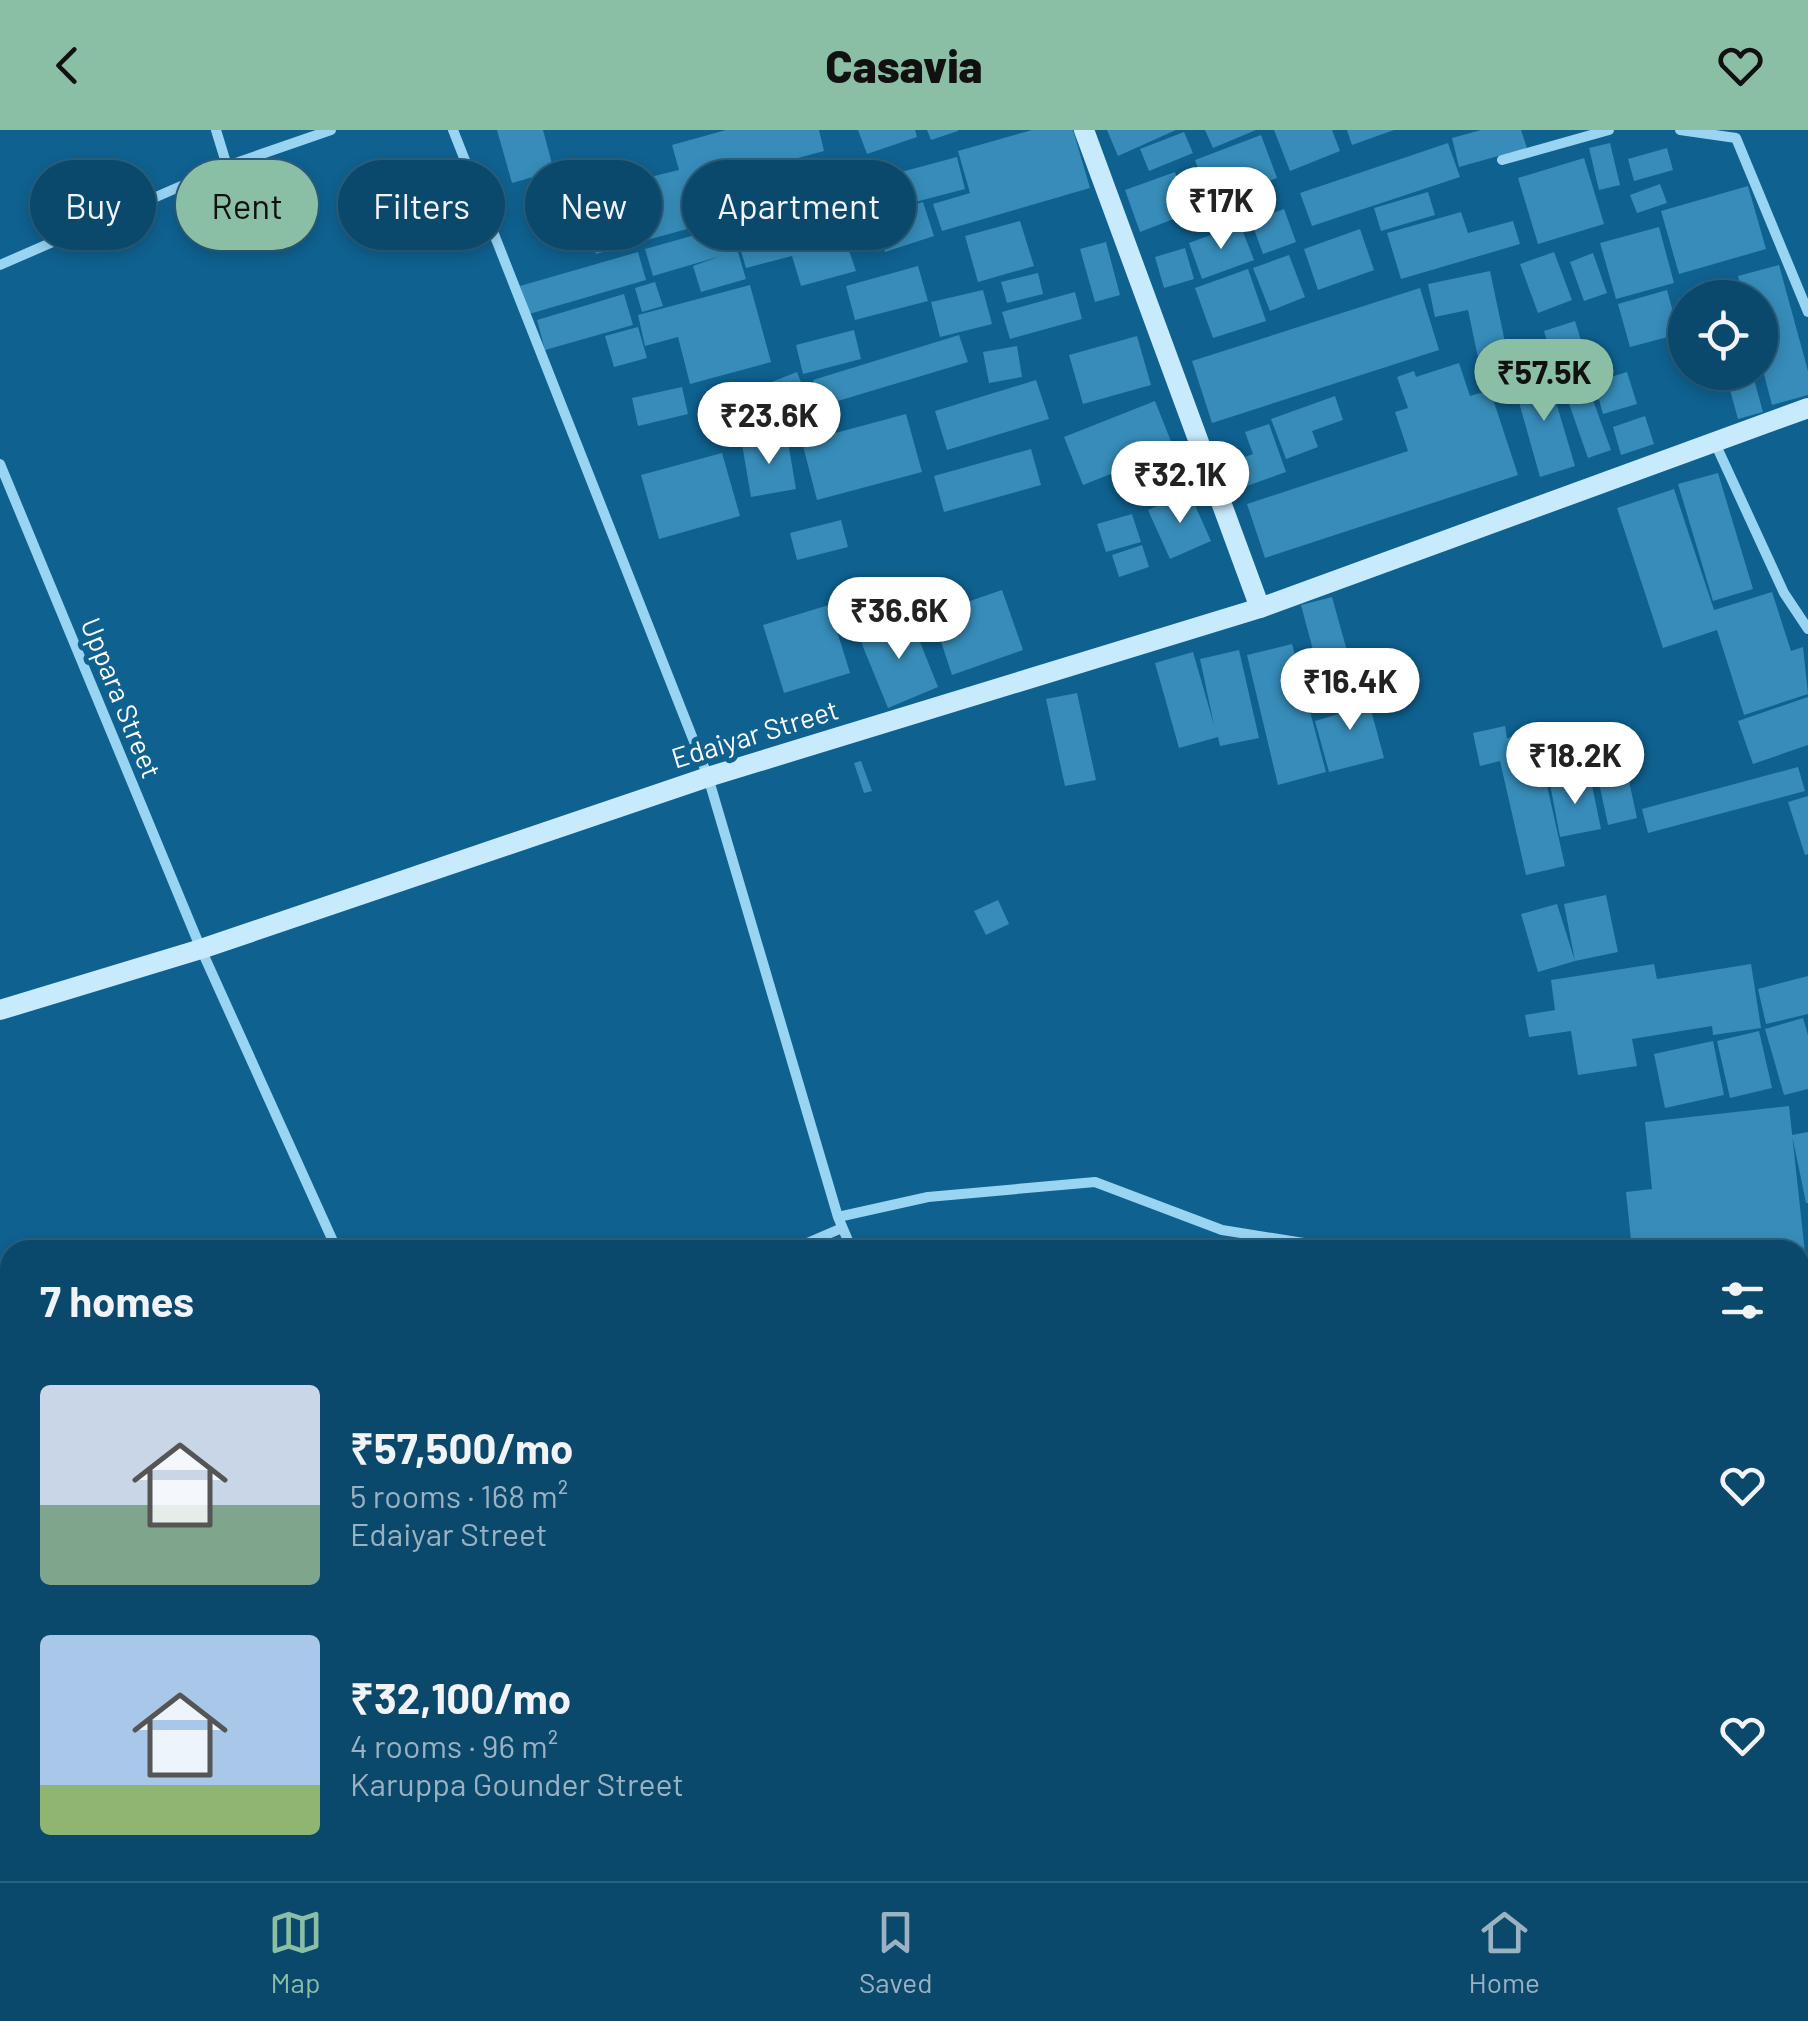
<!DOCTYPE html>
<meta charset="utf-8">
<style>
:root{--surface:#0b496c;--page:#145072;--text:#f1f3f6;--muted:#9ab2c2;--line:#2b617f;--accent:#8abfa5}
body{margin:0;font-family:Barlow,sans-serif;background:var(--page);color:var(--text);height:100vh;display:flex;flex-direction:column;font-size:38px;white-space:nowrap}
*{box-sizing:border-box;margin:0}
p{font-size:32px;color:var(--muted)}
.icon{flex:none;width:55px;height:55px;fill:none;stroke:currentColor;stroke-width:2;stroke-linecap:round;stroke-linejoin:round}
.map{position:relative;flex:1;overflow:hidden}
.details{position:absolute;left:0px;top:1110px;width:1810px;height:642px;display:flex;flex-direction:column;background:var(--surface);border-radius:30px 30px 0 0;box-shadow:0 5px 15px #0003,0 0 0 2px var(--line)}
.details>*{flex:none}
.banner{position:absolute;left:30px;top:30px;width:1000px;height:90px;display:flex;gap:20px}
.fabs{position:absolute;left:1668px;top:150px;display:grid;gap:20px}
.fabs a{display:grid;place-items:center;width:110px;height:110px;border-radius:50%;background:var(--surface);box-shadow:0 5px 15px #0003,0 0 0 2px var(--line);font-size:50px}
.price{position:absolute;translate:-50% -85px;padding:0 22px;border-radius:35px;background:#fff;color:#222;font-size:32px;line-height:65px;filter:drop-shadow(0 2px 5px #0008)}
.price::after{content:'';position:absolute;left:50%;top:60px;width:30px;height:22px;margin-left:-15px;background:inherit;clip-path:polygon(0 0,100% 0,50% 100%)}
.price.selected{background:var(--accent);color:#111}
ul{padding:0;list-style:none}
li{display:flex;align-items:center;gap:30px;height:250px;padding:0 40px}
li span{display:grid;place-items:center;flex:none;width:280px;height:200px;border-radius:10px;color:#555}
li>.icon{margin-inline-start:auto}
span .icon{width:120px;height:120px;fill:#fffc;stroke-width:1}
li b{font-size:42px}
h2{display:flex;justify-content:space-between;align-items:center;height:120px;padding:0 40px;font-size:42px}
.chip{padding:0 35px;border-radius:45px;background:var(--surface);box-shadow:0 5px 15px #0003,0 0 0 2px var(--line);font-size:35px;line-height:90px}
.chip.selected{background:var(--accent);color:#111}
header{display:flex;justify-content:space-between;align-items:center;height:130px;padding:0 40px;background:var(--accent);color:#111;font-size:45px;font-weight:800}
.tabs{display:flex;justify-content:space-around;align-items:center;height:140px;border-top:2px solid var(--line);background:var(--surface);font-size:28px;color:var(--muted)}
.tabs a{display:grid;justify-items:center;gap:5px}
.tabs .selected{color:var(--accent)}
.map>svg:first-child{display:block}
.building{fill:#378cb9}
.lines{fill:none;stroke-linecap:round;stroke-linejoin:round}
.street{stroke:#99d4f3;stroke-width:10}
.secondary{stroke:#c8eafd;stroke-width:20}
.labels{text-anchor:middle;stroke-width:10;stroke-linejoin:round;paint-order:stroke}
.street-label{font-size:28px;fill:#fff;stroke:#0f6190}
</style>
<header><svg class="icon" aria-label="back" viewBox="0 0 24 24"><path d="M15 5l-7 7 7 7"/></svg>Casavia<svg class="icon" aria-label="heart" viewBox="0 0 24 24"><path d="M12 20l-8-8c-3-5 5-10 8-4 3-6 11-1 8 4z"/></svg></header>
<div class="map">
<svg width="1808" height="1751" viewBox="0 0 1808 1751">
<rect width="100%" height="100%" fill="#0f6190"/>
<path class="building" d="M497,0H543L554,41L512,53Z
M726,0H819L824,21L721,49L731,87L596,124L580,64L679,40L672,15Z
M858,0H915L917,7L867,24Z
M927,0H958V1L931,10Z
M1032,0H1073L1090,58L942,101L933,74L970,63L958,21Z
M1107,0H1176L1118,26Z
M1205,0H1256L1213,18Z
M1274,0H1332L1340,21L1290,41Z
M1347,0H1394L1352,15Z
M1481,0H1521L1527,18L1459,37L1452,8Z
M1184,2L1193,23L1149,41L1140,19Z
M1261,5L1277,48L1210,73L1195,30Z
M1448,13L1460,47L1312,96L1300,63Z
M1610,13L1620,55L1599,60L1589,18Z
M1667,18L1673,40L1634,51L1628,29Z
M957,27L965,59L873,83L864,52Z
M1584,28L1604,94L1538,114L1518,48Z
M803,30L813,65L750,83L740,49Z
M1175,42L1189,83L1140,102L1125,60Z
M862,52L871,92L842,99L832,59Z
M1660,54L1667,73L1637,83L1630,65Z
M1748,56L1766,119L1679,144L1661,81Z
M1428,62L1435,85L1381,101L1374,78Z
M831,67L856,141L801,156L792,126L746,138L741,121L738,122L746,149L701,162L693,136L721,126L653,146L645,119Z
M923,72L934,106L885,122L874,87Z
M1284,79L1296,112L1263,124L1251,91Z
M1461,82L1468,103L1513,91L1520,114L1401,149L1387,103Z
M1020,91L1034,136L978,152L965,106Z
M1240,94L1254,130L1202,149L1189,113Z
M1659,97L1674,153L1616,169L1600,113Z
M1360,99L1374,140L1318,160L1304,119Z
M1106,112L1120,165L1095,172L1080,119Z
M1185,118L1194,149L1164,158L1155,127Z
M638,122L646,150L529,184L520,156Z
M1554,122L1572,170L1538,183L1520,134Z
M1593,123L1607,163L1584,171L1570,132Z
M1289,125L1305,167L1270,181L1253,138Z
M1779,135L1808,241V265L1772,275L1760,229V168H1743L1738,146Z
M918,136L928,171L855,190L846,156Z
M1248,139L1266,191L1213,208L1195,158Z
M1490,141L1510,236L1481,242L1468,180L1435,187L1428,154Z
M1038,143L1043,164L1007,173L1001,152Z
M655,152L663,176L642,182L635,158Z
M750,155L771,232L690,254L678,207L645,216L638,185Z
M1420,158L1439,220L1212,293L1192,231Z
M983,160L992,194L940,207L931,172Z
M1667,160L1679,204L1630,217L1618,174Z
M1075,162L1082,189L1010,209L1002,182Z
M624,164L633,195L545,220L537,190Z
M1575,191L1584,220L1552,229L1544,201Z
M638,197L647,228L614,237L605,206Z
M854,200L861,229L803,244L796,215Z
M959,205L968,232L821,276L813,250Z
M1137,206L1151,255L1083,274L1069,225Z
M1017,216L1022,247L989,253L983,222Z
M1583,229L1589,248L1563,258L1556,239Z
M1459,233L1470,266L1490,260L1518,345L1265,428L1247,374L1408,321L1395,282L1408,278L1397,247L1414,241L1416,247Z
M797,242L810,275L719,311L706,278Z
M1547,242L1575,336L1540,347L1513,251Z
M1627,242L1637,274L1603,284L1594,252Z
M1725,242H1752L1763,282L1738,289Z
M1036,250L1049,289L947,320L935,281Z
M682,257L688,284L638,296L632,268Z
M1589,259L1611,320L1588,328L1567,268Z
M1335,266L1343,290L1312,301L1318,317L1286,329L1271,289Z
M1155,271L1174,319L1083,355L1064,307Z
M906,284L922,342L817,370L802,312Z
M1645,286L1654,314L1621,325L1613,297Z
M1269,294L1286,342L1241,358L1232,332L1253,324L1245,302Z
M787,306L796,359L751,367L742,314Z
M1031,319L1041,355L944,382L934,346Z
M722,323L740,386L659,409L641,345Z
M1718,343L1753,459L1713,471L1678,354Z
M1674,359L1714,480L1772,462L1791,521L1803,517L1808,564L1744,585L1717,500L1663,518L1617,378Z
M1189,362L1211,411L1170,429L1148,380Z
M1132,384L1141,412L1106,422L1097,394Z
M841,390L848,417L797,430L790,403Z
M1142,415L1149,437L1119,447L1112,425Z
M1002,460L1023,520L952,545L932,484Z
M1332,467L1357,557L1325,565L1301,475Z
M829,475L850,543L784,563L763,495Z
M910,487L938,557L888,578L859,507Z
M1292,514L1326,642L1278,655L1247,525Z
M1239,520L1259,608L1220,616L1218,607L1179,618L1155,533L1193,522L1214,595L1200,529Z
M1365,558L1384,628L1329,642L1315,591L1338,584L1333,566Z
M1077,563L1096,650L1065,656L1046,569Z
M1808,567V615L1753,634L1738,591Z
M1505,596L1507,608L1535,602L1565,736L1526,745L1500,631L1480,636L1473,603Z
M861,631L872,661L864,663L854,633Z
M1798,637L1805,661L1648,703L1642,679Z
M1627,642L1637,688L1608,695L1598,648Z
M1590,646L1601,699L1560,707L1550,654Z
M1808,666V724L1805,725L1788,672Z
M1606,765L1618,822L1575,831L1564,774Z
M998,770L1009,794L986,805L974,781Z
M1557,774L1575,831L1538,842L1521,784Z
M1654,834L1657,849L1751,834L1761,898L1713,905L1712,896L1632,909L1637,936L1578,945L1571,901L1529,907L1525,885L1555,880L1551,850Z
M1808,846V884L1766,894L1758,859Z
M1803,888L1808,905V959L1784,965L1765,899Z
M1759,901L1772,958L1730,968L1717,911Z
M1713,911L1724,965L1665,978L1654,924Z
M1789,976L1806,1132H1800V1120H1632L1626,1062L1652,1059L1645,992Z
M1808,1002V1073H1806L1792,1005Z
M1808,1370V1409L1804,1410L1800,1372Z
M906,1742H960L961,1743L938,1751H909Z
M989,1742H1024L1027,1751H968Z"/>
<g class="lines">
<path class="street" d="M216,0L227,36
M453,0L708,647L838,1087L852,1120
M1680,0L1736,8L1808,182
M1502,30L1609,0
M0,135L227,36L331,0
M1715,313L1784,463L1808,499
M0,334L201,819L337,1120
M838,1087L928,1067L1095,1052L1222,1100L1347,1120
M791,1120L842,1098
M1800,1188L1808,1189
M0,1437L10,1454
M0,1645L10,1643
M142,1742L147,1751
M674,1742L678,1751
M1067,1742L1070,1751
M748,1751L767,1742"/>
<path class="secondary" d="M1084,0L1260,478
M0,880L201,819L708,647L1260,478L1808,278"/>
</g>
<g class="labels">
<g class="street-label">
<text transform="translate(121 568) rotate(68)" y="10">Uppara Street</text>
<text transform="translate(755 604) rotate(-17)" y="10">Edaiyar Street</text>
</g>
</g>
</svg>
<div class="fabs">
<a><svg class="icon" aria-label="locate" viewBox="0 0 24 24"><circle cx="12" cy="12" r="6"/><path d="M12 2v4M12 18v4M2 12h4M18 12h4"/></svg></a>
</div>
<b class="price" style="left:1221px;top:122px">₹17K</b>
<b class="price selected" style="left:1544px;top:294px">₹57.5K</b>
<b class="price" style="left:769px;top:337px">₹23.6K</b>
<b class="price" style="left:1180px;top:396px">₹32.1K</b>
<b class="price" style="left:899px;top:532px">₹36.6K</b>
<b class="price" style="left:1350px;top:603px">₹16.4K</b>
<b class="price" style="left:1575px;top:677px">₹18.2K</b>
<div class="banner">
<a class="chip">Buy</a>
<a class="chip selected">Rent</a>
<a class="chip">Filters</a>
<a class="chip">New</a>
<a class="chip">Apartment</a>
</div>
<section class="details">
<h2>7 homes<svg class="icon" aria-label="filters" viewBox="0 0 24 24"><path d="M4 7h16M4 17h16"/><circle cx="9" cy="7" r="2"/><circle cx="15" cy="17" r="2"/></svg></h2>
<ul>
<li><span style="background:linear-gradient(#c9d6e8 60%,#7fa58c 0)"><svg class="icon" aria-label="home" viewBox="0 0 24 24"><path d="M3 11l9-7 9 7M6 9v11h12V9"/></svg></span><div><b>₹57,500/mo</b><p>5 rooms · 168 m²</p><p>Edaiyar Street</p></div><svg class="icon" aria-label="heart" viewBox="0 0 24 24"><path d="M12 20l-8-8c-3-5 5-10 8-4 3-6 11-1 8 4z"/></svg></li>
<li><span style="background:linear-gradient(#a9c7e8 75%,#8fb573 0)"><svg class="icon" aria-label="home" viewBox="0 0 24 24"><path d="M3 11l9-7 9 7M6 9v11h12V9"/></svg></span><div><b>₹32,100/mo</b><p>4 rooms · 96 m²</p><p>Karuppa Gounder Street</p></div><svg class="icon" aria-label="heart" viewBox="0 0 24 24"><path d="M12 20l-8-8c-3-5 5-10 8-4 3-6 11-1 8 4z"/></svg></li>
</ul>
</section>
</div>
<nav class="tabs">
<a class="selected"><svg class="icon" aria-label="map" viewBox="0 0 24 24"><path d="M3 6l6-2 6 2 6-2v14l-6 2-6-2-6 2zM9 4v14M15 6v14"/></svg>Map</a>
<a><svg class="icon" aria-label="saved" viewBox="0 0 24 24"><path d="M7 4h10v16l-5-4-5 4z"/></svg>Saved</a>
<a><svg class="icon" aria-label="home" viewBox="0 0 24 24"><path d="M3 11l9-7 9 7M6 9v11h12V9"/></svg>Home</a>
</nav>
